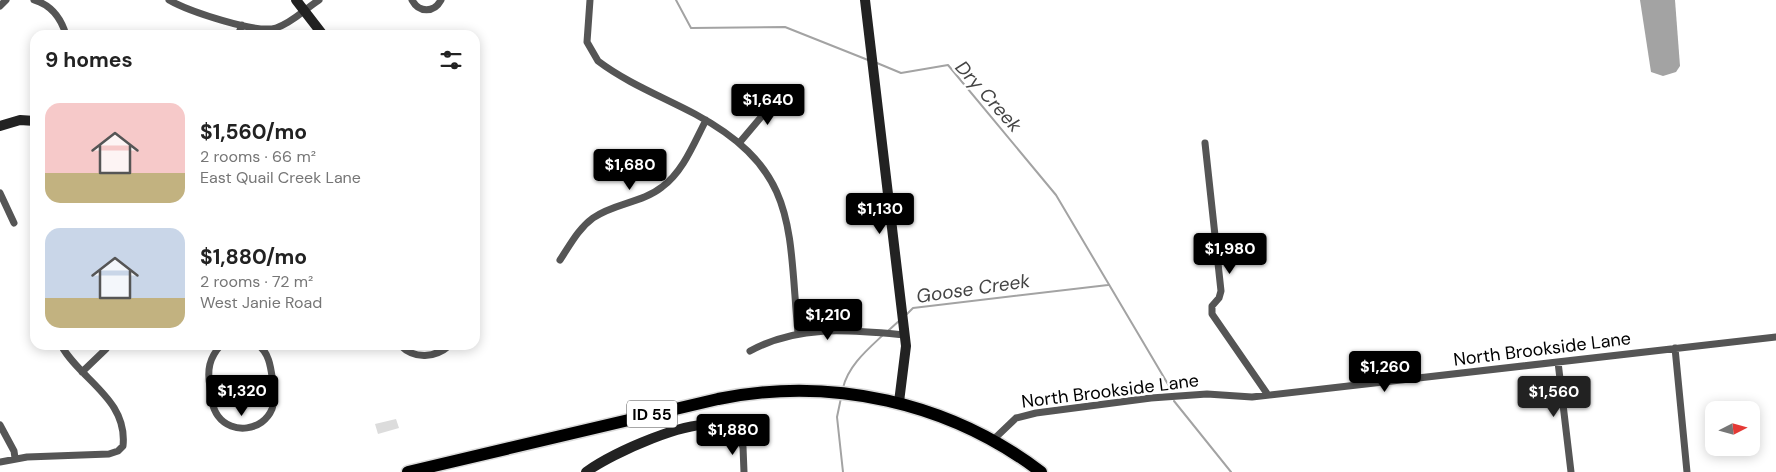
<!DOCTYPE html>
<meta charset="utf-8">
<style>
:root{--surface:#fff;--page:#f6f6f6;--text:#222;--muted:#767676;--accent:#000}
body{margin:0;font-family:"DM Sans",sans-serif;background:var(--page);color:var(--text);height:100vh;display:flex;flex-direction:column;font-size:19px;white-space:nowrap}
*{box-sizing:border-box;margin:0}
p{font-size:16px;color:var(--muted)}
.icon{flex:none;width:28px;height:28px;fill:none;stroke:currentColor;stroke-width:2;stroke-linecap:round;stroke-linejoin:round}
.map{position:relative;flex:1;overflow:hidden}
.drawer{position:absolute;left:30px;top:30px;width:450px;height:320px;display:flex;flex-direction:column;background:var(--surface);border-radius:15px;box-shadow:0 2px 12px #0003}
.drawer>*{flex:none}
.needle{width:32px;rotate:84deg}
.controls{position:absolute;left:1705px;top:401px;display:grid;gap:10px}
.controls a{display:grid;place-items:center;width:55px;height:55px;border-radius:10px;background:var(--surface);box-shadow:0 2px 12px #0003;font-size:25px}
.price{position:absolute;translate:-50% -42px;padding:0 11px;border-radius:5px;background:var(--accent);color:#fff;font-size:16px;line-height:32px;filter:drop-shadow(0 1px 2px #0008)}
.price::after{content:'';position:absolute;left:50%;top:30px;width:15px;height:11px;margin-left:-8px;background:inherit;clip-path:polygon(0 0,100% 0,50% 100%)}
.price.current{background:#222;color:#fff}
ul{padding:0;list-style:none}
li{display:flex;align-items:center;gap:15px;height:125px;padding:0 15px}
li span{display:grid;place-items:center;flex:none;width:140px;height:100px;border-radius:15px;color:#555}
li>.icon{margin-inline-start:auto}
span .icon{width:60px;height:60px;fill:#fffc;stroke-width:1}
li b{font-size:21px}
h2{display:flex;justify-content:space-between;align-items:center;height:60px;padding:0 15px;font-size:21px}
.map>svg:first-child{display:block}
.green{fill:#dcdcdc}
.water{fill:#a3a3a3}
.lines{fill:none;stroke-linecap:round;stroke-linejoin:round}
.stream{stroke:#a3a3a3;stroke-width:2}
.highway-casing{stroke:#dbdbdb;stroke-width:15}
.street{stroke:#555;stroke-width:7}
.secondary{stroke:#222;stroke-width:10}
.highway{stroke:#000;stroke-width:12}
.labels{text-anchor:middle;stroke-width:5;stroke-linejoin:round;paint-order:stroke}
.shield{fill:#fff;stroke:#4c4c4c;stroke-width:1}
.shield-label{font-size:16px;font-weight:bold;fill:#000}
.street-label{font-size:18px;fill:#000;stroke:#fff}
.water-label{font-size:19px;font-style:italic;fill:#444;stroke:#fff}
</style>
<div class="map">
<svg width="1776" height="472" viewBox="0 0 1776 472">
<rect width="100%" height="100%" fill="#fff"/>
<path class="green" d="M396,419L399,428L378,434L375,424Z"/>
<path class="water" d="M1640,0H1675L1680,66L1676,72L1663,76L1651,72Z"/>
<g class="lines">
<path class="stream" d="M676,0L691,28L785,27L868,60
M877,63L901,73L948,65L1056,195L1172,391
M907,314L913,308L1108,285
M889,330L900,320
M843,388C848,366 867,350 883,335
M841,398L837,417L843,472
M1174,401L1231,472"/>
<g class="highway-casing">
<path id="highway" d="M408,472L718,399C831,376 949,402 1041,472"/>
</g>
<path class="street" d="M34,0C51,5 61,18 66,35
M169,0C188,11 256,34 276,28C292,23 305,9 319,0
M412,0C419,13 434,13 441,0
M590,0L587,42L598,61C627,83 663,97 695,114C799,170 788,228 798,333
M0,6L6,0
M238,35L242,25
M740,142L779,96
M1205,143L1221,291L1219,298L1212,306V314L1268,395
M0,193L14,223
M560,260C570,245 578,229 593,218C614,203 642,203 662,187C683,172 694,143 706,120
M221,345C209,358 207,370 210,387C211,397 212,408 218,416C232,435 263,431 272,409C275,401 274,392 273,383C271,370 270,353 258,345
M400,345C415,360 435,358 450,345
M1675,348L1687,472
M750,351C799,324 851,330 905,335
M1558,362L1571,472
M82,372L106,349
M0,425L14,451L15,458
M738,437L743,447L744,472
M993,440L1016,418L1036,413L1151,398L1207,394L1252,397L1776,337
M0,462L27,457L109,454L118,451L123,446C128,399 80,380 61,345"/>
<path class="secondary" d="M296,0L323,35
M865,0L906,346L899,402
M0,126L20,120L35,121
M586,472C613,453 690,417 721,426C728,428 733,432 738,437"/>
<use href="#highway" class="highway"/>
</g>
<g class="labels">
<rect class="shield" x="627" y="400.5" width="50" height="27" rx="4"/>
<g class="shield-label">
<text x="652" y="420">ID 55</text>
</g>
<g class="street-label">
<text transform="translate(1542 349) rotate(-7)" y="6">North Brookside Lane</text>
<text transform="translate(1110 391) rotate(-7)" y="6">North Brookside Lane</text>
</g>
<g class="water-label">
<text transform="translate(989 96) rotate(48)" y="7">Dry Creek</text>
<text transform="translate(973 288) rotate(-8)" y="7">Goose Creek</text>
</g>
</g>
</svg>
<div class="controls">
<a><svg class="needle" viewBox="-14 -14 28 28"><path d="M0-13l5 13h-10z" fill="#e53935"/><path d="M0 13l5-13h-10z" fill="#767676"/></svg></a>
</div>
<b class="price" style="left:768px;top:126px">$1,640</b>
<b class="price" style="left:630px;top:191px">$1,680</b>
<b class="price" style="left:880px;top:235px">$1,130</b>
<b class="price" style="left:1230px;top:275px">$1,980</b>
<b class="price" style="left:828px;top:341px">$1,210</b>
<b class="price" style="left:1385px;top:393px">$1,260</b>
<b class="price" style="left:242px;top:417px">$1,320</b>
<b class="price current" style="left:1554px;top:418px">$1,560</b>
<b class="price" style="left:733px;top:456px">$1,880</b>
<section class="drawer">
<h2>9 homes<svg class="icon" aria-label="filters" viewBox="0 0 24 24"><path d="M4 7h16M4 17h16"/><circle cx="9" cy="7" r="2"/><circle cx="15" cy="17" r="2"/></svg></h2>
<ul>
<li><span style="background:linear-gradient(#f6c9c9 70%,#c2b280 0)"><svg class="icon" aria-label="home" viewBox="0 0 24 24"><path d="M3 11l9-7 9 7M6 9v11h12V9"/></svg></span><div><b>$1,560/mo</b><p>2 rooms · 66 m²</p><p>East Quail Creek Lane</p></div></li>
<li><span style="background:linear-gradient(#c9d6e8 70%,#c2b280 0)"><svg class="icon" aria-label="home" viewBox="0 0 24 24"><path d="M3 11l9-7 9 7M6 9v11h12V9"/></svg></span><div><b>$1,880/mo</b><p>2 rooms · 72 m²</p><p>West Janie Road</p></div></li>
</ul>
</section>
</div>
